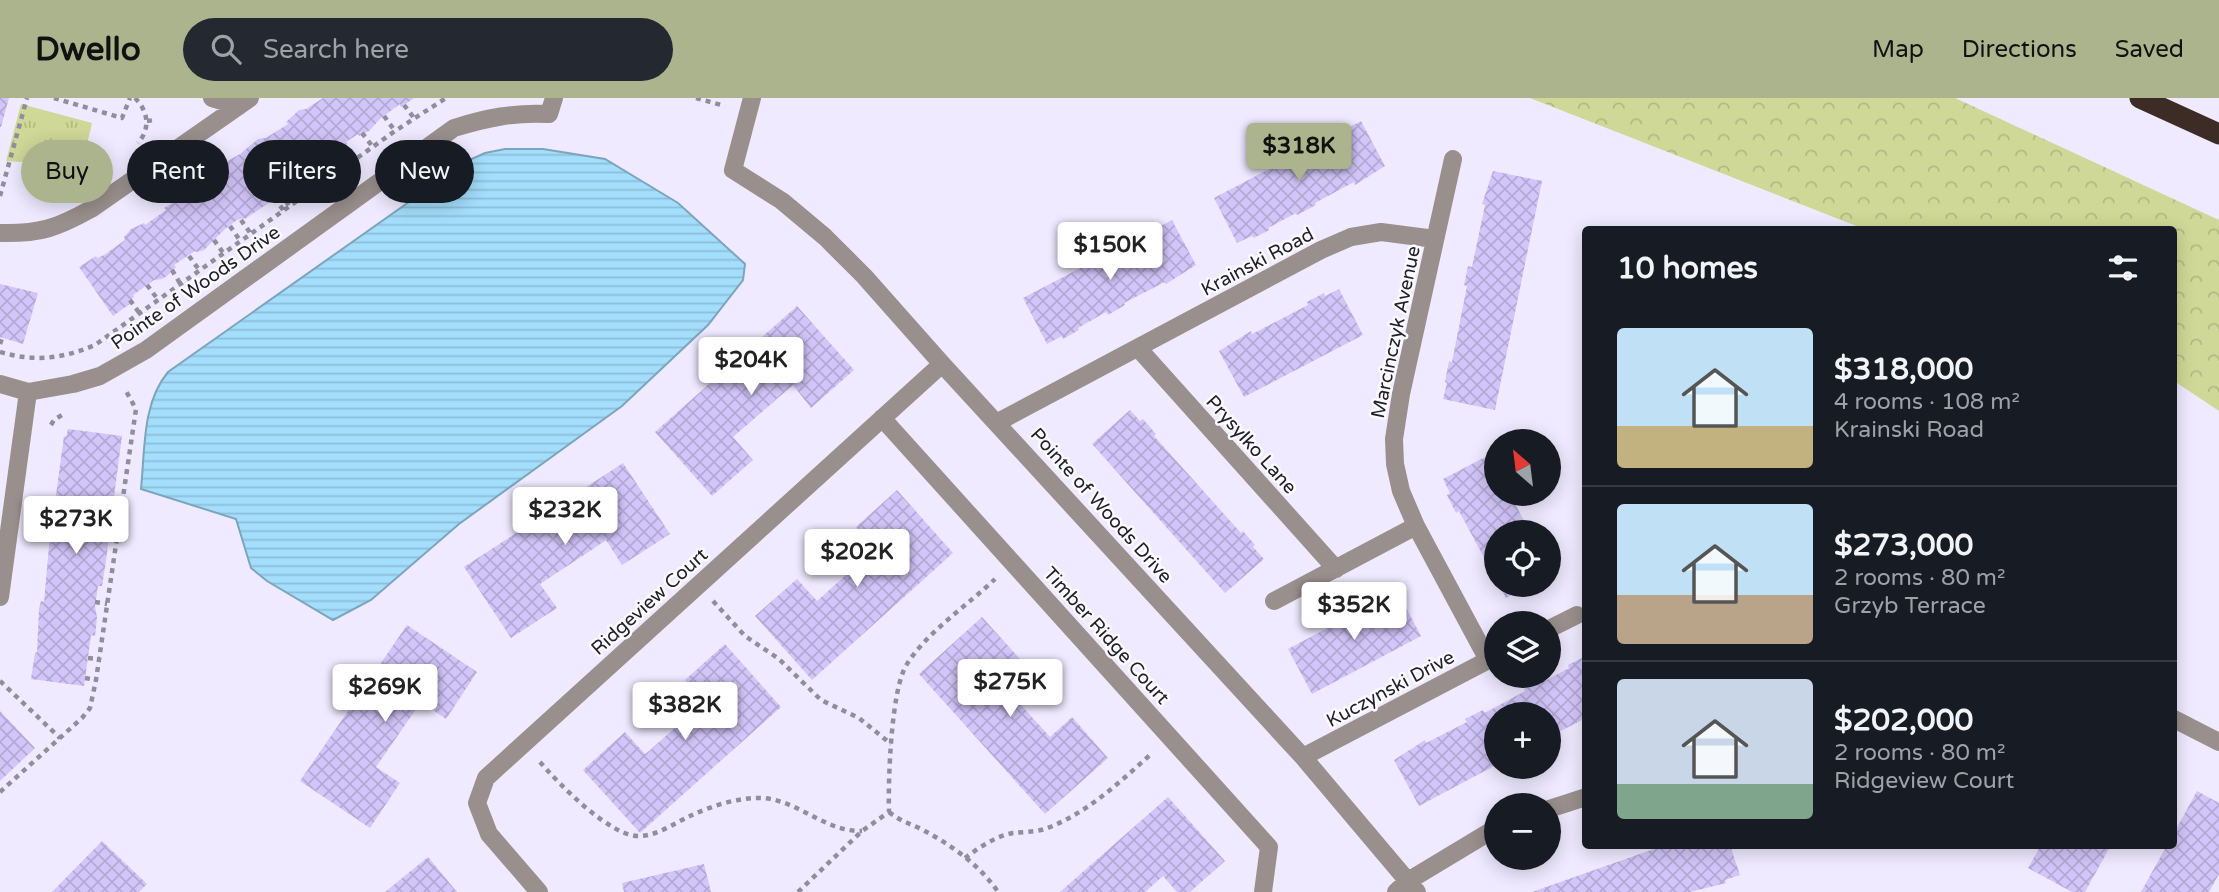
<!DOCTYPE html>
<meta charset="utf-8">
<style>
:root{--surface:#171b24;--page:#242831;--text:#f1f3f6;--muted:#9ea1a6;--line:#363941;--accent:#acb48e}
body{margin:0;font-family:"Varela Round",sans-serif;background:var(--page);color:var(--text);height:100vh;display:flex;flex-direction:column;font-size:26px;white-space:nowrap}
*{box-sizing:border-box;margin:0}
p{font-size:23px;color:var(--muted)}
.icon{flex:none;width:38px;height:38px;fill:none;stroke:currentColor;stroke-width:2;stroke-linecap:round;stroke-linejoin:round}
.map{position:relative;flex:1;overflow:hidden}
.sheet{position:absolute;left:1582px;top:128px;width:595px;height:623px;display:flex;flex-direction:column;background:var(--surface);border-radius:7px;box-shadow:0 4px 18px #0003}
.sheet>*{flex:none}
.top-card{position:absolute;left:21px;top:42px;width:665px;height:63px;display:flex;gap:14px}
.needle{width:46px;rotate:332deg}
.fabs{position:absolute;left:1484px;top:331px;display:grid;gap:14px}
.fabs a{display:grid;place-items:center;width:77px;height:77px;border-radius:50%;background:var(--surface);box-shadow:0 4px 18px #0003;font-size:35px}
.price{position:absolute;translate:-50% -60px;padding:0 16px;border-radius:7px;background:#fff;color:#222;font-size:23px;line-height:46px;filter:drop-shadow(0 2px 4px #0008)}
.price::after{content:'';position:absolute;left:50%;top:42px;width:21px;height:16px;margin-left:-10px;background:inherit;clip-path:polygon(0 0,100% 0,50% 100%)}
.price.current{background:var(--accent);color:#111}
ul{padding:0;list-style:none}
li{display:flex;align-items:center;gap:21px;height:175px;padding:0 35px}
li+li{border-top:2px solid var(--line)}
li span{display:grid;place-items:center;flex:none;width:196px;height:140px;border-radius:7px;color:#555}
li>.icon{margin-inline-start:auto}
span .icon{width:84px;height:84px;fill:#fffc;stroke-width:1}
li b{font-size:30px}
h2{display:flex;justify-content:space-between;align-items:center;height:84px;padding:0 35px;font-size:30px}
.tag{padding:0 24px;border-radius:32px;background:var(--surface);box-shadow:0 4px 18px #0003;font-size:24px;line-height:63px}
.tag.current{background:var(--accent);color:#111}
header{display:flex;align-items:center;gap:42px;box-sizing:border-box;height:98px;padding:0 35px;background:var(--accent);color:#111}
header strong{font-size:33px}
nav{display:flex;gap:38px;margin-inline-start:auto;font-size:24px}
.search{width:490px;height:63px;background:var(--page);display:flex;align-items:center;gap:18px;box-sizing:border-box;padding:0 24px;border-radius:38px;color:var(--muted);font-size:26px}
.map>svg:first-child{display:block}
.grass{fill:url(#grass-tufts)}
.forest{fill:url(#forest-crowns)}
.water{fill:url(#water-rules);stroke:#7ca5bc;stroke-width:2}
.building{fill:url(#building-cross-hatch)}
.lines{fill:none;stroke-linecap:round;stroke-linejoin:round}
.path{stroke:#918d9c;stroke-width:4.5;stroke-dasharray:5 5;stroke-linecap:butt}
.minor{stroke:#998f8d;stroke-width:18}
.motorway{stroke:#3d2b26;stroke-width:21}
.labels{text-anchor:middle;stroke-width:5;stroke-linejoin:round;paint-order:stroke}
.street-label{font-size:19px;fill:#222027;stroke:#fbfafe}
</style>
<header>
<strong>Dwello</strong>
<div class="search"><svg class="icon" aria-label="search" viewBox="0 0 24 24"><circle cx="10" cy="10" r="6"/><path d="M15 15l6 6"/></svg>Search here</div>
<nav><a>Map</a><a>Directions</a><a>Saved</a></nav>
</header>
<div class="map">
<svg width="2219" height="794" viewBox="0 0 2219 794">
<defs>
<pattern id="grass-tufts" width="24" height="20" patternUnits="userSpaceOnUse" patternTransform="scale(1.75)"><rect width="24" height="20" fill="#d0d897"/><path d="M3 7l-1-3M5 7V3M7 7l1-3M15 17l-1-3M17 17v-4M19 17l1-3" fill="none" stroke="#b2b982"/></pattern>
<pattern id="forest-crowns" width="20" height="18" patternUnits="userSpaceOnUse" patternTransform="scale(1.75)"><rect width="20" height="18" fill="#d0d897"/><path d="M2 6a3 3 0 1 1 6 0M12 15a3 3 0 1 1 6 0" fill="none" stroke="#b2b982"/></pattern>
<pattern id="water-rules" width="6" height="5" patternUnits="userSpaceOnUse" patternTransform="scale(1.75)"><rect width="6" height="5" fill="#a3defc"/><path d="M0 2.5h6" fill="none" stroke="#8cbed8"/></pattern>
<pattern id="building-cross-hatch" width="8" height="8" patternUnits="userSpaceOnUse" patternTransform="scale(1.75)"><rect width="8" height="8" fill="#d2c5f9"/><path d="M0 0l8 8M0 8l8-8" fill="none" stroke="#b4a9d5"/></pattern>
</defs>
<rect width="100%" height="100%" fill="#efeaff"/>
<path class="grass" d="M21,6L92,25L82,68L6,63Z"/>
<path class="forest" d="M1530,0H1955L2219,122V313L2174,283V131H1864Z"/>
<path class="water" d="M505,51H543L605,61L678,105L745,166L743,182L708,227L622,308L459,426L371,502L333,522L267,483L251,470L236,421L141,391C145,352 142,305 168,274L467,63L485,55Z"/>
<path class="building" d="M0,0H9L1,29H0Z
M323,0H414L401,9L400,6L381,20L369,33L359,38L358,36L346,44L347,46L339,51L335,59L327,63L325,62L318,69L317,67L296,81L297,83L293,89L272,100L273,102L245,121L244,120L237,122L225,131L204,152L197,154L195,153L174,167L176,169L167,178L162,181L154,182L133,197L134,199L129,203L131,205L113,218L79,169L96,158L97,160L104,157L125,142L124,139L131,131L144,125L145,127L166,112L164,110L208,82L207,80L211,76L224,65L240,56L258,41L266,40L288,26L286,24L299,12L306,11Z
M1361,23L1385,68L1355,87L1354,84L1315,105L1316,107L1297,117L1296,115L1268,130L1269,132L1254,140L1252,138L1237,145L1214,100Z
M1493,73L1542,83L1495,312L1443,301L1447,285L1445,284L1449,263L1452,264L1467,188L1464,187L1468,168L1472,169L1485,107L1482,106Z
M1172,122L1196,167L1166,186L1165,184L1124,205L1125,207L1108,217L1106,214L1078,230L1079,232L1063,241L1062,238L1047,246L1023,200Z
M0,186L38,195L23,246L0,239Z
M1339,191L1363,237L1244,299L1219,253L1251,233L1252,236L1308,207L1307,204L1324,195L1325,198Z
M797,208L854,272L811,310L793,287L733,339L753,362L712,398L655,334Z
M1130,312L1140,323L1143,321L1156,336L1154,338L1241,435L1243,433L1255,447L1253,449L1264,461L1225,495L1092,346Z
M68,331L122,338L113,406L109,414L105,436L108,446L106,463L102,488H98L95,508L97,520L95,538L91,537L84,588L31,581L35,555L37,554L39,511L41,503L44,504L50,437L55,431L59,405H57L56,397L64,338L66,339Z
M1489,357L1496,371V396H1510L1530,434H1496V488L1487,470L1489,469L1459,413L1456,415L1447,397L1450,395L1443,381Z
M623,365L670,436L622,467L606,442L590,453L540,486L557,510L511,540L464,469Z
M897,392L953,455L812,582L755,518L797,481L817,503L876,450L856,429Z
M1499,486H1532L1506,500Z
M1397,493L1421,538L1312,596L1288,551Z
M982,519L1020,561L998,581L1010,595L1050,639L1072,619L1108,660L1045,716L919,576Z
M407,527L477,574L446,621L421,604L376,669L400,685L370,730L300,683Z
M725,546L781,609L640,735L583,672L625,634L645,656L649,653L704,604L685,582Z
M1586,558V620L1549,639V616H1496V667L1419,708L1394,662L1425,642L1426,645L1467,624L1465,621L1483,612L1485,615L1525,593L1524,591L1541,582L1543,584L1569,570L1568,567Z
M0,613L35,650L0,683Z
M2197,693L2219,705V776L2209,794H2141L2167,747H2174V735Z
M1168,699L1225,763L1190,794H1177L1163,778L1145,794H1060Z
M102,743L147,786L139,794H52Z
M1665,747H1730L1740,777L1725,782L1726,785L1690,794H1532Z
M2041,747H2111L2085,794H2072L2028,770Z
M428,759L457,794H385Z
M704,766L711,794H624L622,785Z"/>
<g class="lines">
<path class="path" d="M54,0L122,20L130,0
M135,0C148,13 151,30 138,45
M696,0L725,8
M404,7L414,20
M384,18L395,33
M147,23L155,22
M362,35L373,49
M344,48L354,63
M322,64L332,79
M302,76L313,92
M280,95L290,109
M0,98L27,0
M274,100L284,113
M241,122L251,136
M230,128L241,144
M214,142L224,156
M189,158L200,173
M172,172L181,187
M147,187L159,203
M130,202L140,216
M0,246L2,240
M0,254C34,264 62,261 95,247L395,33L446,0
M51,327L54,322L65,315
M713,503L745,538L779,561L821,602L859,620L891,646
M95,504L107,506
M88,560L100,561
M85,580L96,582
M0,583L60,640
M540,664C558,685 612,741 641,738C658,737 675,725 690,718C711,708 739,699 762,700C798,702 825,734 862,733
M0,694L82,620L90,610L96,582L136,311L126,293
M889,714C900,723 911,726 923,732C951,747 980,767 998,794
M965,760C979,750 995,738 1013,735C1023,734 1035,734 1045,731C1086,716 1119,685 1151,656
M798,794L862,733L889,714C888,683 891,590 907,566C927,534 968,507 995,481"/>
<path class="minor" d="M212,0L239,8
M752,0L733,72L782,103L825,139L864,178L942,266L1303,659L1417,794
M1453,61L1401,296L1394,341L1395,366L1401,393L1416,428L1488,562
M0,135C40,136 57,130 91,111L250,0
M1138,250L1336,471
M0,286L28,294L73,286L100,278L146,252L454,30C486,20 515,14 549,16L554,0
M882,320L1269,749L1263,794
M998,324L1321,152L1351,139L1381,134L1435,141
M0,499L28,294
M1274,503L1416,428
M1549,531L1577,517
M2174,621L2219,644
M1303,659L1496,558
M1549,711L1586,699
M539,794L489,736L477,705L486,680L942,266
M1396,794L1408,783L1496,730"/>
<path class="motorway" d="M2140,0L2219,36"/>
</g>
<g class="labels">
<g class="street-label">
<text transform="translate(1257 163) rotate(-28)" y="7">Krainski Road</text>
<text transform="translate(195 189) rotate(-35)" y="7">Pointe of Woods Drive</text>
<text transform="translate(1395 234) rotate(-78)" y="7">Marcinczyk Avenue</text>
<text transform="translate(1252 346) rotate(48)" y="7">Prysylko Lane</text>
<text transform="translate(1102 407) rotate(48)" y="7">Pointe of Woods Drive</text>
<text transform="translate(649 503) rotate(-42)" y="7">Ridgeview Court</text>
<text transform="translate(1107 537) rotate(48)" y="7">Timber Ridge Court</text>
<text transform="translate(1390 590) rotate(-28)" y="7">Kuczynski Drive</text>
</g>
</g>
</svg>
<div class="fabs">
<a><svg class="needle" viewBox="-14 -14 28 28"><path d="M0-13l5 13h-10z" fill="#e53935"/><path d="M0 13l5-13h-10z" fill="#9ea1a6"/></svg></a>
<a><svg class="icon" aria-label="locate" viewBox="0 0 24 24"><circle cx="12" cy="12" r="6"/><path d="M12 2v4M12 18v4M2 12h4M18 12h4"/></svg></a>
<a><svg class="icon" aria-label="layers" viewBox="0 0 24 24"><path d="M12 4l9 5-9 5-9-5zM3 14l9 5 9-5"/></svg></a>
<a>+</a>
<a>−</a>
</div>
<b class="price current" style="left:1299px;top:85px">$318K</b>
<b class="price" style="left:1110px;top:184px">$150K</b>
<b class="price" style="left:751px;top:299px">$204K</b>
<b class="price" style="left:565px;top:449px">$232K</b>
<b class="price" style="left:76px;top:458px">$273K</b>
<b class="price" style="left:857px;top:491px">$202K</b>
<b class="price" style="left:1354px;top:544px">$352K</b>
<b class="price" style="left:1010px;top:621px">$275K</b>
<b class="price" style="left:385px;top:626px">$269K</b>
<b class="price" style="left:685px;top:644px">$382K</b>
<div class="top-card">
<a class="tag current">Buy</a>
<a class="tag">Rent</a>
<a class="tag">Filters</a>
<a class="tag">New</a>
</div>
<section class="sheet">
<h2>10 homes<svg class="icon" aria-label="filters" viewBox="0 0 24 24"><path d="M4 7h16M4 17h16"/><circle cx="9" cy="7" r="2"/><circle cx="15" cy="17" r="2"/></svg></h2>
<ul>
<li><span style="background:linear-gradient(#bfe0f5 70%,#c2b280 0)"><svg class="icon" aria-label="home" viewBox="0 0 24 24"><path d="M3 11l9-7 9 7M6 9v11h12V9"/></svg></span><div><b>$318,000</b><p>4 rooms · 108 m²</p><p>Krainski Road</p></div></li>
<li><span style="background:linear-gradient(#bfe0f5 65%,#b9a48a 0)"><svg class="icon" aria-label="home" viewBox="0 0 24 24"><path d="M3 11l9-7 9 7M6 9v11h12V9"/></svg></span><div><b>$273,000</b><p>2 rooms · 80 m²</p><p>Grzyb Terrace</p></div></li>
<li><span style="background:linear-gradient(#c9d6e8 75%,#7fa58c 0)"><svg class="icon" aria-label="home" viewBox="0 0 24 24"><path d="M3 11l9-7 9 7M6 9v11h12V9"/></svg></span><div><b>$202,000</b><p>2 rooms · 80 m²</p><p>Ridgeview Court</p></div></li>
</ul>
</section>
</div>
